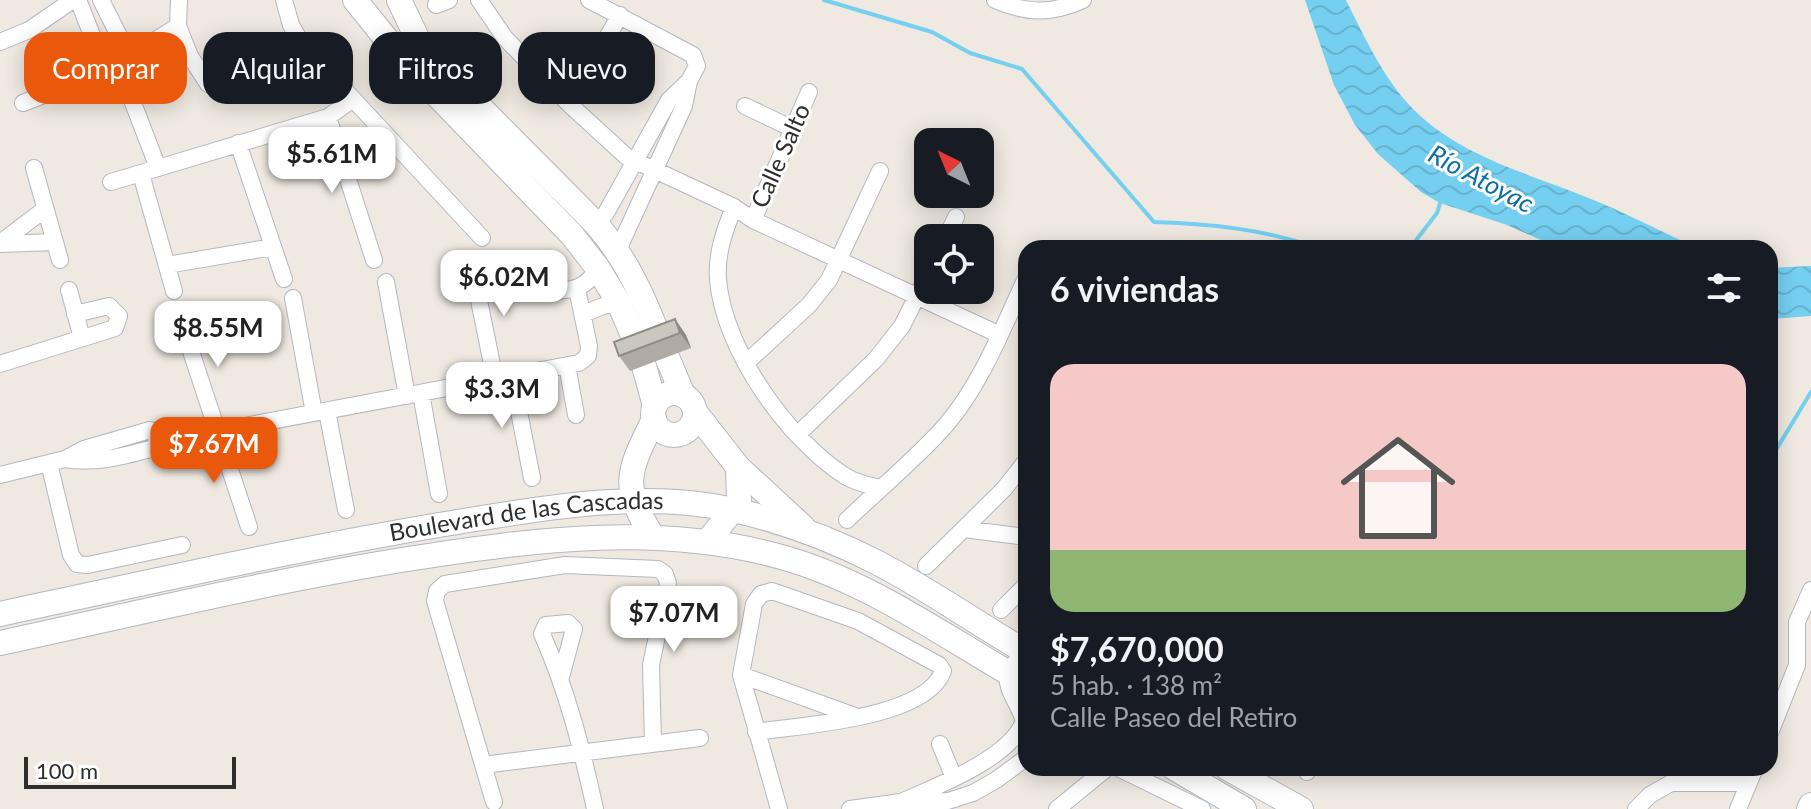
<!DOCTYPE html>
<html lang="es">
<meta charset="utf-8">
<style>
:root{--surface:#171b24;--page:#20242c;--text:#f1f3f6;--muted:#9ea1a6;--line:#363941;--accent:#ea580c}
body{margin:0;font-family:Lato,sans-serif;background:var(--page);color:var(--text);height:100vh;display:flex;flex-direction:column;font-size:30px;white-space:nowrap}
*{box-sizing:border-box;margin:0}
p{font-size:26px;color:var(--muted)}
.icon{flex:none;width:44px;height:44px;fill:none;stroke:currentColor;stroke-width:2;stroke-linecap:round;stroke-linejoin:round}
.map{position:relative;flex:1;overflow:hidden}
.panel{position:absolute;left:1018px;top:240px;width:760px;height:536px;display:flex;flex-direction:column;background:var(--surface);border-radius:24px;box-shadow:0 4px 20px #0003}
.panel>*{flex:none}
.guide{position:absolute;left:24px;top:32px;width:760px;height:72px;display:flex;gap:16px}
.needle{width:52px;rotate:317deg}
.fabs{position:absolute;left:914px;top:128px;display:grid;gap:16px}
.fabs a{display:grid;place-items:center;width:80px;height:80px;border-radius:16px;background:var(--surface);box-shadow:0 4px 20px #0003;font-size:40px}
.scale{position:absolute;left:24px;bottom:20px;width:212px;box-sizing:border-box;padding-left:8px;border:4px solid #2e2e2e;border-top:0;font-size:22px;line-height:28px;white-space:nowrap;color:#2e2e2e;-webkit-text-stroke:6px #fff;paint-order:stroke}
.price{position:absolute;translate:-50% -68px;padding:0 18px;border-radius:16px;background:#fff;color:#222;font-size:26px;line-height:52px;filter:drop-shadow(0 2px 4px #0008)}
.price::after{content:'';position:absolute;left:50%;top:48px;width:24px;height:18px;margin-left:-12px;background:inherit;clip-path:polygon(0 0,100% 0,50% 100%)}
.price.on{background:var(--accent);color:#fff}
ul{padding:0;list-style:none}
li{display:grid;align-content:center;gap:16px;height:424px;padding:0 32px}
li+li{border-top:2px solid var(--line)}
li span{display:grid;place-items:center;height:248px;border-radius:24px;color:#555}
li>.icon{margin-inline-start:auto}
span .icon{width:144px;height:144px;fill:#fffc;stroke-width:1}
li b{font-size:34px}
h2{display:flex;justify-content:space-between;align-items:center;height:96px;padding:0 32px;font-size:34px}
.tag{padding:0 28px;border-radius:24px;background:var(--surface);box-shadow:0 4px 20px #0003;font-size:28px;line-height:72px}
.tag.on{background:var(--accent);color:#fff}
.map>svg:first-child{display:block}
.water{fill:url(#water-waves)}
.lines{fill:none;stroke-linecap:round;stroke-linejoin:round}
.stream{stroke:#75cff0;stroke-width:4}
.street-casing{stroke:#b4b7c1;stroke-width:18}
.secondary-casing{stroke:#b4b7c1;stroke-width:26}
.street{stroke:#fff;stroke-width:16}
.secondary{stroke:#fff;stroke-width:24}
.wall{fill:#afaba4}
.shaded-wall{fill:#8e8b86}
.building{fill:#cbc7bf;stroke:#8e8b86;stroke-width:2}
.labels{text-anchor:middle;stroke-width:6;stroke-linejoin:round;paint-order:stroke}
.street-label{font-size:24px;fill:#2e2e2e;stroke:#fff}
.water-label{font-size:26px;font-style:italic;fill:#0d6fa3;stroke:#fff}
</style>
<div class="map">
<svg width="1811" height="809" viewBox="0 0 1811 809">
<defs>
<pattern id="water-waves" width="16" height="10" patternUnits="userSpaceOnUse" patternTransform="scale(2)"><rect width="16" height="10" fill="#75cff0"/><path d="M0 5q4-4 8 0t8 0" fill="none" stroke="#66b2ce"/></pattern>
</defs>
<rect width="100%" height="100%" fill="#efe9e1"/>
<path class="water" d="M1305,0H1346C1365,38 1383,78 1413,109C1459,155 1523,172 1581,195C1621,210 1659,231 1698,248H1559L1507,225L1440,203L1421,192L1378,154L1355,125L1334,85Z
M1811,266V316L1770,319V268Z"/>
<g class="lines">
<path class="stream" d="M824,0L932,32L970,53L1022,69L1154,222C1212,224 1263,229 1318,248
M1410,248L1437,213L1441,200
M1770,460L1811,392"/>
<g class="street-casing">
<path id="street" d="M78,0C89,25 97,57 117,76
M101,0L121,40L125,60V82L158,168
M179,0L178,26L190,56L208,84
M284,0L291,25L302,44L482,238
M479,0L505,38L569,104L627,157L734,207L753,220L1000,335
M589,0L693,55L697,66L689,81L684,106L618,250
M995,0C1027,14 1052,14 1083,0
M436,5L449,0
M0,42L29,30L73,0
M23,103L110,69L178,26
M569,104L620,15
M745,106L793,129
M328,117L374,260
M238,143L284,279
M34,168L60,260
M141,174L174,291
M111,182L328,117L353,99
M734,207C725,229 716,254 718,279C723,348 787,439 845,476C856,483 868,485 880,488
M753,220L809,92
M596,224L606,213L669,100L689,81
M946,238L956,217
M0,243L45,209
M0,244L55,242
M167,265L273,247
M472,266L495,379
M386,282L407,396
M69,290L82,338
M541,292C564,290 587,293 597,267
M293,298L314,413
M583,314L603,306L619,303
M180,318L249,527
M746,363L809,305L829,280L880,171
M0,364L115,328L119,316L109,306L75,314
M567,365L576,415
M512,376L532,478
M421,393L439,494
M327,411L346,510
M218,431L579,363L588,356L589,346L577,289
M797,435L876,359L902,326L928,274
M49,463L71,555L77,564L88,565L182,545
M0,475L65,459L84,449L150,430L156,432L158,437L154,448C124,456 97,464 65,459
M847,520C879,489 916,459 946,425C982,383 1003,327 1026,278
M964,529L1026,537
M926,566L1004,489L1026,461
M1001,610L1026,585
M741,675L855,716
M561,677L574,629L568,623L546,625L542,634C567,690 582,749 595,809
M756,732C801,725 926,719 943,671L939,665L858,621L772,591L761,594L754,604L741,675L779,809
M1770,733L1797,665V622L1811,590
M940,744L954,778
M483,765L700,738
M1118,768L1202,809
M1307,772L1309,768
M494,802L435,601L437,591L445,584L565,565L658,569L665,574L668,583L651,665L653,744
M901,802C935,787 1011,758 1024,721C1019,703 1006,692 1007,672L1026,650
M850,809L901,802L948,801L973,793L996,780L1026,758
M1057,809L1107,768
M1636,809L1650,795L1671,783H1749
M1738,809L1755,768"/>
</g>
<g class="secondary-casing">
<g id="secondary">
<path d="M355,0L404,61L572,235L597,267L619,303L640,352"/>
<path d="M399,0L419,42L434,61L596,224C627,259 645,300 661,343"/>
<path d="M667,357L683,395"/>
<path d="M644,366L655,406"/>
<circle cx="674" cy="414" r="21"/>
<path d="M695,412L738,467L739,502L707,542"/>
<path d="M738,467L803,527"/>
<path d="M653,537C620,485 628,472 654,419"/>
<path id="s1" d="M0,614C148,582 296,549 445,524C536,509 642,489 734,510C782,521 831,539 876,562C927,588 976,623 1026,652"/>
<path d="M0,643C138,613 275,580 414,558C537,539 663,523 785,558C872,583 948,639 1026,683"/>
<path d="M1174,768L1244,809"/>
<path d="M1227,768L1301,809"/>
<path d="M1809,809L1811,805"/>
</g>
</g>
<use href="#street" class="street"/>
<use href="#secondary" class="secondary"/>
</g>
<path class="wall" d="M675,319L686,335L691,348L630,371L619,356Z"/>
<path class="shaded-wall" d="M675,319L686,335L691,348L680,333Z"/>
<path class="building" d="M675,319L680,333L619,356L614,342Z"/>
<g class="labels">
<g class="street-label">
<text transform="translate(781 156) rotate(-66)" y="8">Calle Salto</text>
<text dy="8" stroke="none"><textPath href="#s1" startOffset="536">Boulevard de las Cascadas</textPath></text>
</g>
<g class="water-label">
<text transform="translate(1481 179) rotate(28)" y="9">Río Atoyac</text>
</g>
</g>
</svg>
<div class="fabs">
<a><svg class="needle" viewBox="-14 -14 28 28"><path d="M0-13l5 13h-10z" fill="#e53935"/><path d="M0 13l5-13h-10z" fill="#9ea1a6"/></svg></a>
<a><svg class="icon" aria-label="locate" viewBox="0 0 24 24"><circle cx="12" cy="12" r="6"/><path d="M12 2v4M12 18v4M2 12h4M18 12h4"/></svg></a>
</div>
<div class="scale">100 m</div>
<b class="price" style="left:332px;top:195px">$5.61M</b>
<b class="price" style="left:504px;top:318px">$6.02M</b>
<b class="price" style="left:218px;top:369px">$8.55M</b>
<b class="price" style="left:502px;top:430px">$3.3M</b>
<b class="price on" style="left:214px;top:485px">$7.67M</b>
<b class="price" style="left:674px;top:654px">$7.07M</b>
<div class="guide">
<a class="tag on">Comprar</a>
<a class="tag">Alquilar</a>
<a class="tag">Filtros</a>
<a class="tag">Nuevo</a>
</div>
<section class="panel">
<h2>6 viviendas<svg class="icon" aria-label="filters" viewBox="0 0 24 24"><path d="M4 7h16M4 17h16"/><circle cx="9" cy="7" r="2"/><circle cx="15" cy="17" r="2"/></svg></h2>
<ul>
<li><span style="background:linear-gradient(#f6c9c9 75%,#8fb573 0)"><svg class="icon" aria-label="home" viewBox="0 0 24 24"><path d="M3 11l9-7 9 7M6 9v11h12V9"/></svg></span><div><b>$7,670,000</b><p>5 hab. · 138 m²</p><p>Calle Paseo del Retiro</p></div></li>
</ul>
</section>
</div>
